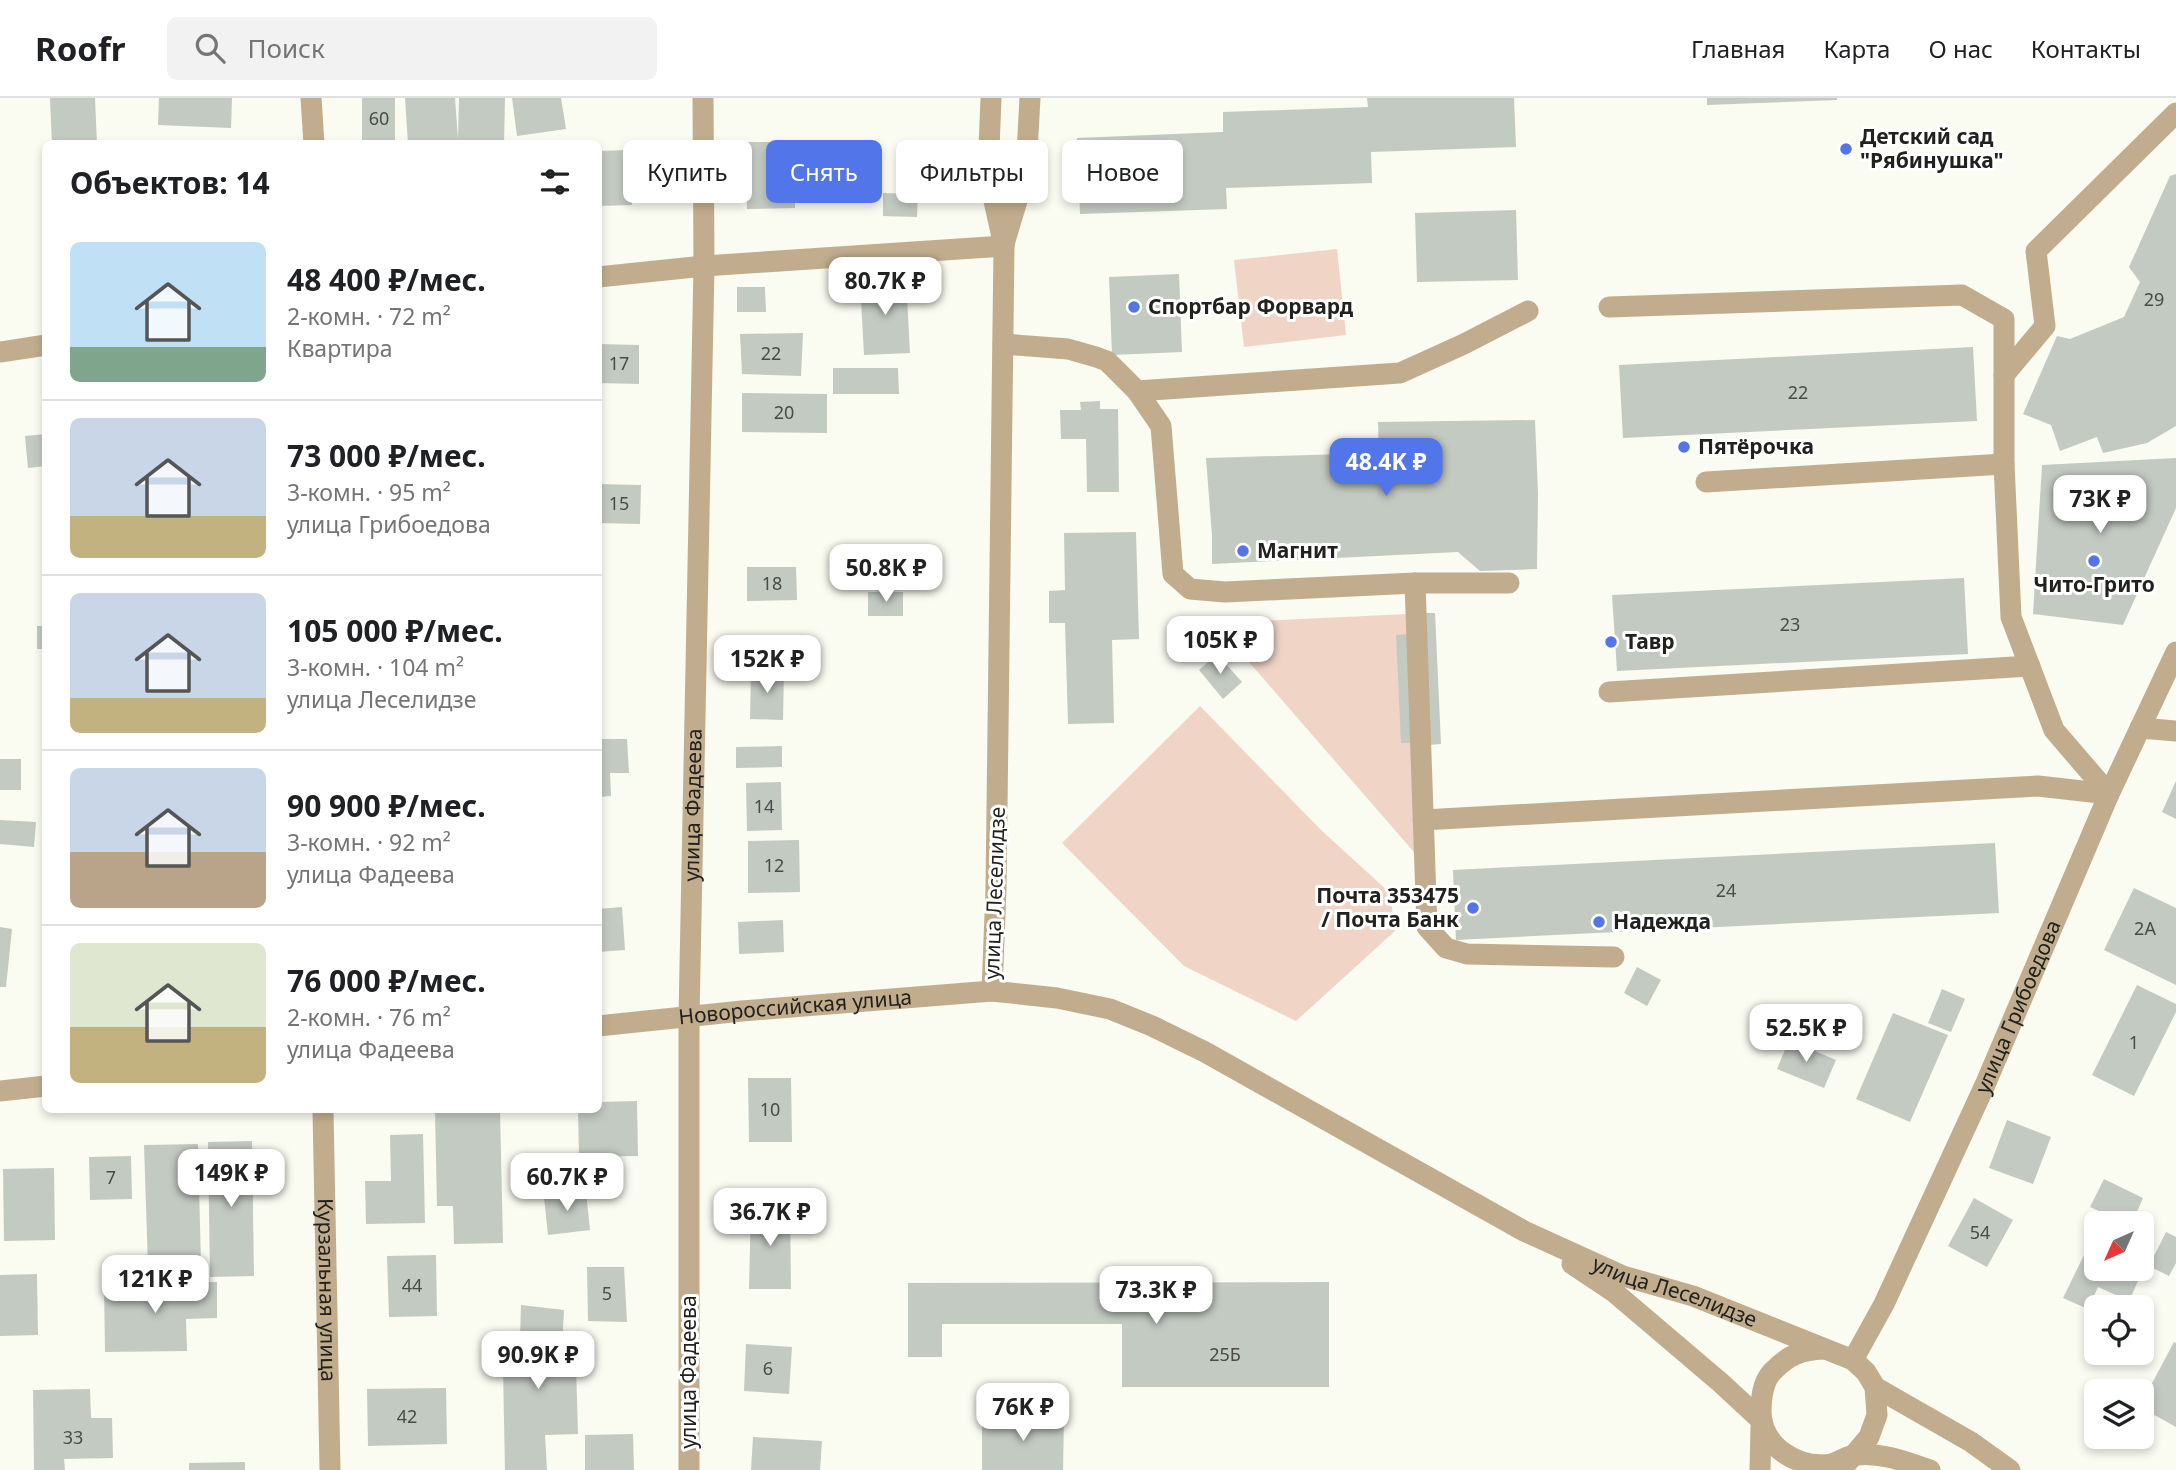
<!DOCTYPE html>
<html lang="ru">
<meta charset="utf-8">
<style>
:root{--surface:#fff;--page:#f2f2f2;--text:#202124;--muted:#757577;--line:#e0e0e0;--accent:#5275e9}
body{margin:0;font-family:"Noto Sans",sans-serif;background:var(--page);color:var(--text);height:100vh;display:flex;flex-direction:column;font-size:26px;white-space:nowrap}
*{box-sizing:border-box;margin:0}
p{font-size:23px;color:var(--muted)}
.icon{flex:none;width:38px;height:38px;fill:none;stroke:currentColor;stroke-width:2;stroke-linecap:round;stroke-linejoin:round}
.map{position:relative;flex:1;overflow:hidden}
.sheet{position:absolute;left:42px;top:42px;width:560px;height:973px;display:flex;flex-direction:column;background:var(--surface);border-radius:10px;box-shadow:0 4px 10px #0003}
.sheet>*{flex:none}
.guide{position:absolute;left:623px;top:42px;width:665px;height:63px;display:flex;gap:14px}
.needle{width:46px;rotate:225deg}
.tools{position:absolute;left:2084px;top:1113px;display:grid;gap:14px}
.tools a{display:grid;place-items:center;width:70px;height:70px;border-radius:10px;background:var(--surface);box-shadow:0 4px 10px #0003;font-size:35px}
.price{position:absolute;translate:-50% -60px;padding:0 16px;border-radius:14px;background:#fff;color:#222;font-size:23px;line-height:46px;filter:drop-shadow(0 2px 4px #0008)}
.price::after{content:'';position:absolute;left:50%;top:42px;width:21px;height:16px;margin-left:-10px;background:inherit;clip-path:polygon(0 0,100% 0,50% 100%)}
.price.selected{background:var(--accent);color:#fff}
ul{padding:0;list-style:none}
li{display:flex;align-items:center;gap:21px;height:175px;padding:0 28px}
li+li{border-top:2px solid var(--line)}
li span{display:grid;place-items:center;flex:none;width:196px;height:140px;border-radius:10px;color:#555}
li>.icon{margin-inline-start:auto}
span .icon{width:84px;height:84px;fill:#fffc;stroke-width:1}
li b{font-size:30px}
h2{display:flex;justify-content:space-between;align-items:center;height:84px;padding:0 28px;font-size:30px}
.chip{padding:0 24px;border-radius:10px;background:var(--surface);box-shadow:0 4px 10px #0003;font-size:24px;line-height:63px}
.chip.selected{background:var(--accent);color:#fff}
header{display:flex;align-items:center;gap:42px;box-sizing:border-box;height:98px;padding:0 35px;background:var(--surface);border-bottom:2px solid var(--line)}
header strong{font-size:33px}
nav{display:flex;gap:38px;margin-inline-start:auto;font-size:24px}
.search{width:490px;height:63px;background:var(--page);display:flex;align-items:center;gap:18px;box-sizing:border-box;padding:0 24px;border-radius:10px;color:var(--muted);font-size:26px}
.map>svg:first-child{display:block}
.green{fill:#f0d5c7}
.building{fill:#c3cac2}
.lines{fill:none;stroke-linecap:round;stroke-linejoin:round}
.minor{stroke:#c1ad8d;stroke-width:21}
.poi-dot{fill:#5275e9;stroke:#fff;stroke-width:2.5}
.labels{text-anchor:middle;stroke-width:6;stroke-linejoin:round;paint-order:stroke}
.number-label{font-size:18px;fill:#4a4b47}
.poi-label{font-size:21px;font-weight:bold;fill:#21211e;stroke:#fff;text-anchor:start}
.street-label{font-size:21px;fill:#21211e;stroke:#fff}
</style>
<header>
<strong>Roofr</strong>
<div class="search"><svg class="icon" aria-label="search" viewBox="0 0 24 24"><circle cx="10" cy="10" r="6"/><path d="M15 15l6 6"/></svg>Поиск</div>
<nav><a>Главная</a><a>Карта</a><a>О нас</a><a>Контакты</a></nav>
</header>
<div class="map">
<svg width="2176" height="1372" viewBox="0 0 2176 1372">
<rect width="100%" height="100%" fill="#fafbf1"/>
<path class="green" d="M1337,151L1346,237L1244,249L1234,162Z
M1407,516L1420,761L1215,525Z
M1200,608L1321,732L1390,795L1395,833L1296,923L1184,868L1062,745Z"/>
<path class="building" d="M50,0H95L97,46H52Z
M159,0H232L231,30L158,27Z
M362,0H395V43H362Z
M405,0H455L458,41L459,0H505L504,45L458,44L408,46Z
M512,0H561L566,31L517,38Z
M1367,0H1514L1516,49L1371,54L1372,85L1226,90L1227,111L1080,116L1077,40L1223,34V14L1368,9Z
M1707,0H1837V2L1707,7Z
M746,44H794L795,110L747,111Z
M630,52L632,107L598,108V53Z
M2176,76V328L2147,345L2103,355L2097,339L2060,353L2051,327L2023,316L2057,238L2070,241L2124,219L2140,184L2129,169L2170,78Z
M883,95L918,96L917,119L883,118Z
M1516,112L1518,182L1417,184L1415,115Z
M1179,176L1182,254L1112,257L1109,179Z
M906,180L910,255L864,257L860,183Z
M737,189H765L766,214H737Z
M803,235L801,278L742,276L740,236Z
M598,246L639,247V286L598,285Z
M1973,249L1977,323L1623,340L1619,267Z
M833,270H898L899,296H833Z
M742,295L827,296V335L742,334Z
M1100,303V311H1118L1119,394H1087L1086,341H1061L1060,312H1081L1080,304Z
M1535,322L1538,395L1537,471L1480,473L1458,454L1212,466V438L1206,360L1379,355L1378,324Z
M46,336V368L28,370L25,338Z
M2176,360V410L2123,527L2033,516L2042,367Z
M598,386L641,387L640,426L598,425Z
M1136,434L1139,541L1112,542L1114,625L1068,626L1065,525H1049V493L1065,492L1064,435Z
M747,469H796L797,502L747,503Z
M1964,480L1968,556L1617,573L1612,497Z
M868,494H903V518H868Z
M1421,515H1435L1441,646L1428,647Z
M37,528H46V551H37Z
M1408,536L1414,645H1401L1396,537Z
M1217,556L1242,584L1223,601L1199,572Z
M751,572L784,573L783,622L750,621Z
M598,641H627L629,675H610L611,698L598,699Z
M782,648V669L736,670V649Z
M0,661H21V692H0Z
M2176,683V721L2162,714Z
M781,684L782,732L747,733L746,685Z
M0,722L36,724L34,749L0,746Z
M799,742L800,794L748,795V743Z
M1995,745L1999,815L1456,842L1453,772Z
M2134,790L2176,810V887L2104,852Z
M622,809L625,852L598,854V811Z
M783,822L784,854L739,856L738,824Z
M0,829L12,831L6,889H0Z
M1637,869L1661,882L1647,908L1624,895Z
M2137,887L2176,906V914L2134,998L2092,977Z
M1942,891L1965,901L1951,934L1928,925Z
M1893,915L1948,937L1910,1024L1856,1001Z
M1789,942L1836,962L1824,990L1777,971Z
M748,980H791L792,1044H749Z
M637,1003L638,1058L579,1059L578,1012H598V1004Z
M435,1012H500L503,1145L454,1146L453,1108H437Z
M2007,1022L2051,1039L2033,1086L1989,1070Z
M423,1036L425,1125L366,1126L365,1083H391L390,1037Z
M252,1043L254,1178L210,1179L208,1044Z
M198,1046L201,1168L148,1169L144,1047Z
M131,1058L132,1101L90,1102L89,1059Z
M54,1070L55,1142L4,1143L3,1071Z
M2104,1081L2143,1100L2132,1125H2126L2090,1109Z
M586,1094L590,1132L548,1137L544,1099Z
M1974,1100L2013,1122L1987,1169L1948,1148Z
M751,1107L790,1108L791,1191H749Z
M2166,1134L2176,1139V1165L2169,1178L2149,1168Z
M436,1157L437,1218L389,1219L387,1158Z
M2084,1157L2096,1163V1171H2113L2138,1183L2129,1203L2098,1189L2088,1211L2063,1200Z
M587,1169H624L627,1224L588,1223Z
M37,1176L38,1237L0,1238V1177Z
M217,1184V1220L186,1221L187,1253L105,1254L104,1186Z
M1329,1184V1289H1122V1226H942V1259H908V1185Z
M521,1207L564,1212L561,1269L576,1268L578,1336L545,1337L547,1372H505L503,1270L519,1271Z
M2174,1244L2176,1245V1329L2142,1310V1304Z
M746,1246L792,1249L789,1296L744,1293Z
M446,1290L447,1346L368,1348L367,1291Z
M90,1291L91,1320H112L113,1360L64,1361L65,1372H34L33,1292Z
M982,1318L1064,1319L1063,1372H982Z
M633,1336L634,1372H585V1337Z
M753,1339L822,1343L820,1372H751Z
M245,1364V1372H189V1365Z"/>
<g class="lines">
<g class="minor">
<path d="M311,0L314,46"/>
<path d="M991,0L988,76L1004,148L996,791L992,893"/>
<path d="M1004,146L1026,73L1030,0"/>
<path d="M598,179L704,168L1004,148"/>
<path d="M1609,209L1962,197L2004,221V366L2011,519L2054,632L2109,696"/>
<path d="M1003,246L1068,251L1096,259L1107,263L1137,293L1161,328L1173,476L1190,491L1225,494L1415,485H1509"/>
<path d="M0,254L46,247"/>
<path d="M2004,277L2045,228L2036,153L2176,15"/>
<path d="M1137,293L1400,275L1464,246L1528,213"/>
<path d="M1706,384L2004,366"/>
<path d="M1415,485L1427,829L1446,850L1467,856L1614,859"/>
<path d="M1609,594L2030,568"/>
<path d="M2140,630L2176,633"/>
<path d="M1423,722L2038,688L2109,696"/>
<path id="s1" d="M598,928L742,913L992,893L1057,900L1110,911L1152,928L1205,954L1524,1133L1623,1178L1693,1198L1853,1262L1866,1274L1875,1289L1877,1317L1869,1339L1841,1372"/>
<path d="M0,993L46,988"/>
<path id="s2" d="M323,1012L330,1372"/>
<path d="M1572,1166L1614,1194L1721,1285L1762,1323"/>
<path d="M1824,1251C1801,1252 1788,1257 1772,1274C1762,1285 1761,1301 1761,1315C1763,1350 1799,1371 1831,1366C1840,1364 1847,1357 1856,1357C1882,1354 1906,1364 1930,1372"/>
<path id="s3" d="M1853,1262L1884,1206L1985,987L2109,696L2176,554"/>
<path d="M1875,1289L1971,1344L2010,1372"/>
<path id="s4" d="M689,1372V919L704,168L703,0"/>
<path d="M1760,1372L1761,1329"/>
</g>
</g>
<g class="poi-dot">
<circle cx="1846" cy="51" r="7"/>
<circle cx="1134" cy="209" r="7"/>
<circle cx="1684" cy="349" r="7"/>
<circle cx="1243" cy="453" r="7"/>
<circle cx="2094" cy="463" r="7"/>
<circle cx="1611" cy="544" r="7"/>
<circle cx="1473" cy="810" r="7"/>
<circle cx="1599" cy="824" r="7"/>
</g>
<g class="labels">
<g class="number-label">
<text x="379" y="27">60</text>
<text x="2154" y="208">29</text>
<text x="771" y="262">22</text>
<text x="619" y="272">17</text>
<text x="1798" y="301">22</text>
<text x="784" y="321">20</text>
<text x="619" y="412">15</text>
<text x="772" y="492">18</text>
<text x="1790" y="533">23</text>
<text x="764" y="715">14</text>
<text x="774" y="774">12</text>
<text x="1726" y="799">24</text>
<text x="2145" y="837">2А</text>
<text x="2134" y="951">1</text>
<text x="770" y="1018">10</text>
<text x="111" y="1086">7</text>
<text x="1980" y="1141">54</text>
<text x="412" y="1194">44</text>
<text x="607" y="1202">5</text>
<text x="1225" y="1263">25Б</text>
<text x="768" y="1277">6</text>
<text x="407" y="1325">42</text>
<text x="73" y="1346">33</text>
</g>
<g class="poi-label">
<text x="1860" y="46">Детский сад<tspan x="1860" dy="24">"Рябинушка"</tspan></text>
<text x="1148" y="216">Спортбар Форвард</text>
<text x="1698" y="356">Пятёрочка</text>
<text x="1257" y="460">Магнит</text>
<text x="2094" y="494" text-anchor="middle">Чито-Грито</text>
<text x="1625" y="551">Тавр</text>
<text x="1459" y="805" text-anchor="end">Почта 353475<tspan x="1459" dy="24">/ Почта Банк</tspan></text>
<text x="1613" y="831">Надежда</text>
</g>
<g class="street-label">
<text dy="7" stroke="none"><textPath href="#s4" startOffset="665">улица Фадеева</textPath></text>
<text transform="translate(995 795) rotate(-88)" y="7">улица Леселидзе</text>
<text dy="7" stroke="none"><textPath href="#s3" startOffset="390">улица Грибоедова</textPath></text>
<text dy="7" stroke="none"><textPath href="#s1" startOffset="198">Новороссийская улица</textPath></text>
<text dy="7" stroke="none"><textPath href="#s2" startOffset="180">Курзальная улица</textPath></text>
<text dy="7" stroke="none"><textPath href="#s1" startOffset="1148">улица Леселидзе</textPath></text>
<text transform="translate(689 1274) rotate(-90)" y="7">улица Фадеева</text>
</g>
</g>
</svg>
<div class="tools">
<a><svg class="needle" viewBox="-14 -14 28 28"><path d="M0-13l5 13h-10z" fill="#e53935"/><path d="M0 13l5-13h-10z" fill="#757577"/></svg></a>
<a><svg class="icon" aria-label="locate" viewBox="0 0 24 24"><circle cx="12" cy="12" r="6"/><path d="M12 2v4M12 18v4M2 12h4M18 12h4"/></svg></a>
<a><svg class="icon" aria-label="layers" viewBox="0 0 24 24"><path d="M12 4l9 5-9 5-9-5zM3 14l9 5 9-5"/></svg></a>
</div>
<b class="price" style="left:885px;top:219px">80.7K ₽</b>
<b class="price selected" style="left:1386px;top:400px">48.4K ₽</b>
<b class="price" style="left:2100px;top:437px">73K ₽</b>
<b class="price" style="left:886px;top:506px">50.8K ₽</b>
<b class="price" style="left:1220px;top:578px">105K ₽</b>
<b class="price" style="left:767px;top:597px">152K ₽</b>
<b class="price" style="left:1806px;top:966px">52.5K ₽</b>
<b class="price" style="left:231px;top:1111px">149K ₽</b>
<b class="price" style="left:567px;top:1115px">60.7K ₽</b>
<b class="price" style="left:770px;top:1150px">36.7K ₽</b>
<b class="price" style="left:155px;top:1217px">121K ₽</b>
<b class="price" style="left:1156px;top:1228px">73.3K ₽</b>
<b class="price" style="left:538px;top:1293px">90.9K ₽</b>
<b class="price" style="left:1023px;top:1345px">76K ₽</b>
<div class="guide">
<a class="chip">Купить</a>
<a class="chip selected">Снять</a>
<a class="chip">Фильтры</a>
<a class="chip">Новое</a>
</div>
<section class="sheet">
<h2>Объектов: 14<svg class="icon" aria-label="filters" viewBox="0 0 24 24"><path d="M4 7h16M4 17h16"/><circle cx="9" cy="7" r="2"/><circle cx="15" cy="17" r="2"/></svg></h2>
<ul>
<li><span style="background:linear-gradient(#bfe0f5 75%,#7fa58c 0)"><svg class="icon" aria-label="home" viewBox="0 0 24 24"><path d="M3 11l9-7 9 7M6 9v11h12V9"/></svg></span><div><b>48 400 ₽/мес.</b><p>2-комн. · 72 m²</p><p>Квартира</p></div></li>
<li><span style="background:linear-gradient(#c9d6e8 70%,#c2b280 0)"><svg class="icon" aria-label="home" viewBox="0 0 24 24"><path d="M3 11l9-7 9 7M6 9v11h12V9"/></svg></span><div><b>73 000 ₽/мес.</b><p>3-комн. · 95 m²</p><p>улица Грибоедова</p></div></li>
<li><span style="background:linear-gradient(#c9d6e8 75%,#c2b280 0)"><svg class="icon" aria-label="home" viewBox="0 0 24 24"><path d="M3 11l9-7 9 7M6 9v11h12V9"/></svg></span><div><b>105 000 ₽/мес.</b><p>3-комн. · 104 m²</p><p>улица Леселидзе</p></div></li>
<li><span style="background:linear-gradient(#c9d6e8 60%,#b9a48a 0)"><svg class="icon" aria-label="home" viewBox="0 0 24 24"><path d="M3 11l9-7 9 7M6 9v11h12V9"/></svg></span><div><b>90 900 ₽/мес.</b><p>3-комн. · 92 m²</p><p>улица Фадеева</p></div></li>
<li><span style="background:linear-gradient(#dfe7d0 60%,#c2b280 0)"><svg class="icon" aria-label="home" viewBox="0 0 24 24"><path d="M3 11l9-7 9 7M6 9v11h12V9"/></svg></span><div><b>76 000 ₽/мес.</b><p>2-комн. · 76 m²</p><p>улица Фадеева</p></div></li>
</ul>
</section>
</div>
